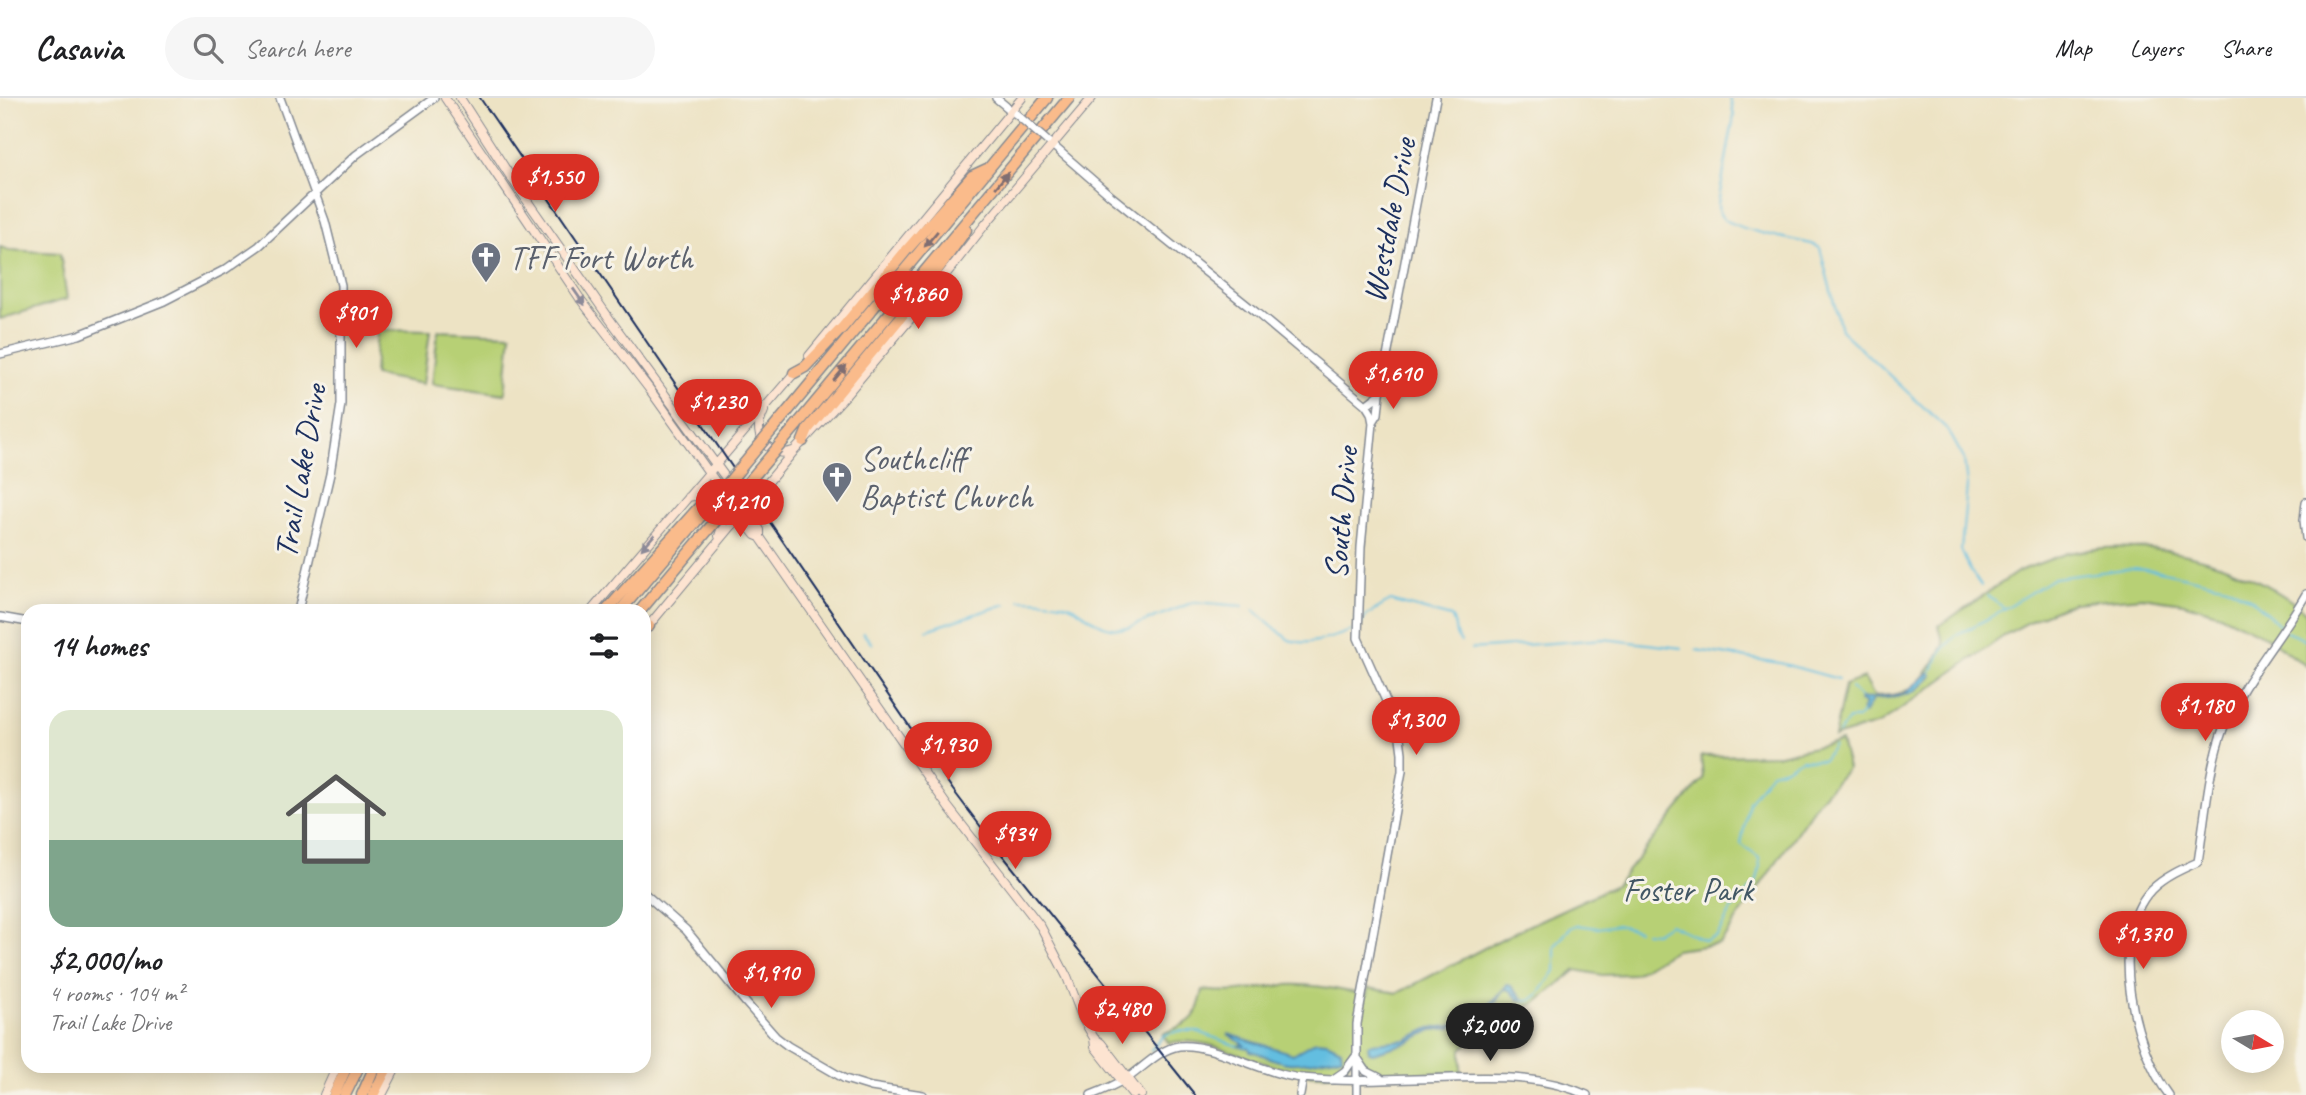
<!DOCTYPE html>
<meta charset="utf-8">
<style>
:root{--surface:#fff;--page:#f6f6f6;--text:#202124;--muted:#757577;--line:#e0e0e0;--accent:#d93025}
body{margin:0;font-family:Caveat,sans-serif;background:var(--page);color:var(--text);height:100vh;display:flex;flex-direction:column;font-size:26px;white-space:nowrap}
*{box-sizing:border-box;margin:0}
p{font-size:23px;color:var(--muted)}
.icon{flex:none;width:38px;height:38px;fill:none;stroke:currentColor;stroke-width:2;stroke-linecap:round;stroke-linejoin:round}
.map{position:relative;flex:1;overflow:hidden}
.side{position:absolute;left:21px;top:506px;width:630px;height:469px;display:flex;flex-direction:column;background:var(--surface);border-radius:21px;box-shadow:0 4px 18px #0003}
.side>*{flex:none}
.needle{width:46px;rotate:100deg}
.fabs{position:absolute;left:2221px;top:912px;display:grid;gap:14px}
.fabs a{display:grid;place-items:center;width:63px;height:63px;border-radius:50%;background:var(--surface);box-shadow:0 4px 18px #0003;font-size:35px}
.price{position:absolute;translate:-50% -60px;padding:0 16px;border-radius:24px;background:var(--accent);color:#fff;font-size:23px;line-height:46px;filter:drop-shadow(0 2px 4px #0008)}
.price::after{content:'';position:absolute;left:50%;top:42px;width:21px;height:16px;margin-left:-10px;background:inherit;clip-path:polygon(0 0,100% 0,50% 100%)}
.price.current{background:#222;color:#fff}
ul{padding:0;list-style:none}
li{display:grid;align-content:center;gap:14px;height:371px;padding:0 28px}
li+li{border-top:2px solid var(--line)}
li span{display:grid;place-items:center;height:217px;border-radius:21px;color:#555}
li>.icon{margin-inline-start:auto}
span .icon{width:126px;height:126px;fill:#fffc;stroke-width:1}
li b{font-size:30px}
h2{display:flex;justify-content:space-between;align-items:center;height:84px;padding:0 28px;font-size:30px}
header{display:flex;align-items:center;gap:42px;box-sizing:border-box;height:98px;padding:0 35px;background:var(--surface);border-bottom:2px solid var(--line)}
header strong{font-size:33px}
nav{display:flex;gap:38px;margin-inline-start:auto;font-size:24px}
.search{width:490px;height:63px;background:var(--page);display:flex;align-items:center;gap:18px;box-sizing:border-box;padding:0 24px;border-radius:38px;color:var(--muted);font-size:26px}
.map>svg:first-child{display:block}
.green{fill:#b7d074;stroke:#698069;stroke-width:2}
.water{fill:#63bee0;stroke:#3f769f;stroke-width:2}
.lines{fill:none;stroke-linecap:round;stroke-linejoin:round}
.stream{stroke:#63bee0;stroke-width:2}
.tertiary-casing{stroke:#848991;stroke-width:10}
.secondary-casing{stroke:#848991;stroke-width:10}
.motorway-casing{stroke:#848991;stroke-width:13}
.tertiary{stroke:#fff;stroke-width:7}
.secondary{stroke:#fde4d1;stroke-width:8}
.motorway{stroke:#fabb8b;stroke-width:10}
.rail{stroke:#1b2f5e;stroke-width:2}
.tertiary-bridge-casing{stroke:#848991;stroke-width:10;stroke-linecap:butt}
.motorway-bridge-casing{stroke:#848991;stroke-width:13;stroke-linecap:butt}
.tertiary-bridge{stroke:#fff;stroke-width:7}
.motorway-bridge{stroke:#fabb8b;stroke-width:10}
.oneway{fill:#7f6e72}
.oneway2{fill:#8c8a98}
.labels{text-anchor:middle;stroke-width:6;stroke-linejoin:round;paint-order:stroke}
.street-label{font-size:33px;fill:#1b2f5e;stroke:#f7f3e8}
.worship-label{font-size:33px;fill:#5b616d;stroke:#f7f3e8;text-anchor:start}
.park-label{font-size:33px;fill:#425764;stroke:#f7f3e8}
</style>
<header>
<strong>Casavia</strong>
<div class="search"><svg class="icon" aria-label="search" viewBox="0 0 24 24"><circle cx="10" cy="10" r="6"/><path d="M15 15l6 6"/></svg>Search here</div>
<nav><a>Map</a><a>Layers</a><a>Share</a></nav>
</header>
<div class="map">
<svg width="2306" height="997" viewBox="0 0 2306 997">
<rect width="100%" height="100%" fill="#f7f3e8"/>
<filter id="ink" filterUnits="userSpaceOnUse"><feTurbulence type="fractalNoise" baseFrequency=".0143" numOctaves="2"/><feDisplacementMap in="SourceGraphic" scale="14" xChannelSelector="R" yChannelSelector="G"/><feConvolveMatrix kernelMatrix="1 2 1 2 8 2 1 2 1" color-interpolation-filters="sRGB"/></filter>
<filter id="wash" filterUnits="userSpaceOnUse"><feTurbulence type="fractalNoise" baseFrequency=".00686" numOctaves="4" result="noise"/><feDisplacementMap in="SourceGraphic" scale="28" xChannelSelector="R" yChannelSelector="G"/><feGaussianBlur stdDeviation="1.57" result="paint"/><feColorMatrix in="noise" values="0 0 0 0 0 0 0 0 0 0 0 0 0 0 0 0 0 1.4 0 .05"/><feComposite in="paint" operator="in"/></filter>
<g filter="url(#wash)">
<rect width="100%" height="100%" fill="#ede3c4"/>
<path class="green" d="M0,149L9,152L60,155L67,201L0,221Z
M377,232L430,233L423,286L374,277Z
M438,233L511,236L505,296L432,286Z
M2103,450C2177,446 2248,468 2306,514V568L2265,538L2220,516L2183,505L2142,499L2073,505L2038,519L2008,535L1879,626L1834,639L1845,587L1864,580L1874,598C1882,597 1890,598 1897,596C1920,591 1933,565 1944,547L1939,528L2019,473L2067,455Z
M1841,643L1848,670L1819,702L1720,846L1675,852L1634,876L1602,877L1576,872L1536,905L1499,920L1461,951V974L1382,977L1369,972L1360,955L1352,956L1348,967L1336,976C1281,985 1213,933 1169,945L1162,936C1192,923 1196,925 1203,892C1232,897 1256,890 1285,887C1311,885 1340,892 1367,897L1368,890L1398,895L1519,832L1616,787L1703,681L1701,658L1779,657Z"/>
<path class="water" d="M1930,574L1932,577C1916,599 1899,599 1873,601L1864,616L1862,613L1865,606L1860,603L1861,600L1867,601L1904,596Z
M1507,887L1511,888L1524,902H1519L1510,892L1504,891L1494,907L1486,914L1473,918L1451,930L1432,932L1406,945L1373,955L1369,954L1368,947L1372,945L1406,942L1430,930L1451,928L1471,915L1486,911Z
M1228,936L1293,956L1316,943L1327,944L1341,951L1342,959C1323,959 1308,967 1287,965C1274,964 1262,955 1250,953L1249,950L1236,948L1244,947Z"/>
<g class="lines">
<path class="stream" d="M1730,0L1734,18L1718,106C1718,112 1719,117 1724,121C1741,133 1790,141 1812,146L1820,150L1841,232L1948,332L1964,361L1967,388L1961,452L1970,472L1981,488
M1988,498L2004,510
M1020,502C1032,502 1062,503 1071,508C1094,520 1100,534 1128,530L1194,504L1243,508
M1254,512L1289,542C1309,549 1333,539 1351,533
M1361,526L1367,517L1390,503L1451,519C1458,527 1452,536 1461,544
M927,532L1006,506
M2286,534L2306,542
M863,535L872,546
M1471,551L1604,541L1682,550
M1696,552L1780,565L1838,581
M1931,574L1941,554L1955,538L1989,520L2054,480L2133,470L2155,472L2227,488L2251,501L2282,529
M1851,590L1860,599
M1838,636L1849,621H1857L1862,615
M1645,834L1655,835L1669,826L1706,843L1717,838L1732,811L1756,785L1760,770L1759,760L1741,746L1749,704L1771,674L1786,670L1802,661L1823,662L1834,647
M1523,902L1530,903L1539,896L1555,873V848L1570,830L1577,827L1598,830L1617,827L1638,832
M1151,952L1164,937L1179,933H1196L1237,948"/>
</g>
</g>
<g filter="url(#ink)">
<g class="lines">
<g class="tertiary-casing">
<path id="tertiary" d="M280,0L325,123L341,187V306L330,376L298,513
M996,0L1014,15
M1050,45L1111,98L1258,216L1366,307L1371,315L1373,325L1361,449L1358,540L1399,632L1402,655V673L1357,926V997
M0,256L79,237L164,203L226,171L259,148L356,57L434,0
M1366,307L1380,296L1436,0
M1373,324L1378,316L1380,296
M2306,404L2304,422L2306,440
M0,519L28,524
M644,795L686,832L746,905L776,939L788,948L845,981L871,989L923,997
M1332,982L1345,973L1356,958L1366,973L1380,980
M1091,997C1104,992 1117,986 1129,979C1145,968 1160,951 1179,948C1211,944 1265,977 1302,980C1352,985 1402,981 1451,980C1499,979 1543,977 1587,997
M1300,997L1303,980
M2169,997C2134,951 2107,839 2151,792C2164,779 2182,771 2198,764C2205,722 2208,671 2223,631C2240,586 2282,539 2306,496"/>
</g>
<g class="secondary-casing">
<path id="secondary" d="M445,0L581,202L650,292L740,418L755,437L760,439L948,709L1041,829L1067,879L1083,921L1094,940L1095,949L1133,997
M460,0L512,81L609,220L742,402L760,432V439
M809,258L1022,0
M764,313C762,318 759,324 759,330C759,348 778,359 793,353
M688,399C706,395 717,403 725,420L719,438
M591,513L796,273
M646,531L794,353L846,297L917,213L984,128L1092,0
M1094,940L1101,945L1141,997
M324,997L337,968
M382,997L397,968"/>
</g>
<g class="motorway-casing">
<path id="motorway" d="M794,275L805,269L843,229L905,154L972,78L987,71
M787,314L1047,0
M796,328L1069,0
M803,343L808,331L920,196L966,132
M606,513L701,407
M620,513L705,413
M640,513L713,426
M644,530L649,528
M334,997L347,968
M345,997L359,968
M362,997L375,968
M373,997L388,968"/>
</g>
<use href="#tertiary" class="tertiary"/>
<use href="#secondary" class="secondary"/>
<use href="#motorway" class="motorway"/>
<path class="rail" d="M480,0L953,692L1000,754L1195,997"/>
<g class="tertiary-bridge-casing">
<path id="tertiary-bridge" d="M1016,16L1047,43"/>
</g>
<g class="motorway-bridge-casing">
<path id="motorway-bridge" d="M705,413L787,314
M713,426L796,328"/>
</g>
<use href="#tertiary-bridge" class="tertiary-bridge"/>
<use href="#motorway-bridge" class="motorway-bridge"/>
</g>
<defs><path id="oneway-solid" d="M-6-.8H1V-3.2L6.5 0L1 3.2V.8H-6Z" transform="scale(1.75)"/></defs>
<g class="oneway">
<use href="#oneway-solid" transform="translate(1002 82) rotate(-50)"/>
<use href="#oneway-solid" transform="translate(931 141) rotate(130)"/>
<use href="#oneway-solid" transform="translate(840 275) rotate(-50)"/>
</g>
<g class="oneway2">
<use href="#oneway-solid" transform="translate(579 199) rotate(55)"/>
<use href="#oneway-solid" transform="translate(648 444) rotate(131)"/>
</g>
</g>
<defs>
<g id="church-pin" transform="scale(1.575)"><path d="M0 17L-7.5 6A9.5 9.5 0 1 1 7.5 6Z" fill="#6b7280" stroke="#f7f3e8"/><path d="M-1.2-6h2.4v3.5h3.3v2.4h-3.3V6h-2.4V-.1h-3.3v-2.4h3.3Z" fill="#fff"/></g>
</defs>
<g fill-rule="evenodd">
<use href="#church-pin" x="486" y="159"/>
<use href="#church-pin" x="837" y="379"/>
</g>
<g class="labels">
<g class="street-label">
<text transform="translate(1388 122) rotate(-79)" y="12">Westdale Drive</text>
<text transform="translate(299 373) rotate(-80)" y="12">Trail Lake Drive</text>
<text transform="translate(1340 415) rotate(-85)" y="12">South Drive</text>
</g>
<g class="worship-label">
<text x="509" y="171">TFF Fort Worth</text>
<text x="860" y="372">Southcliff<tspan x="860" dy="38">Baptist Church</tspan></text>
</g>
<g class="park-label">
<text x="1688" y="803">Foster Park</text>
</g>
</g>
</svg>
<div class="fabs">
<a><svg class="needle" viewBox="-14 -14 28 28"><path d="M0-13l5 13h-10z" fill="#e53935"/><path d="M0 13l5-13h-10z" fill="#757577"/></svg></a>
</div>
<b class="price" style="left:555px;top:116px">$1,550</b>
<b class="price" style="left:918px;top:233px">$1,860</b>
<b class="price" style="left:356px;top:252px">$901</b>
<b class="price" style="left:1393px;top:313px">$1,610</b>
<b class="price" style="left:718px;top:341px">$1,230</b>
<b class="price" style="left:740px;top:441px">$1,210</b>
<b class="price" style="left:2205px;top:645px">$1,180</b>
<b class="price" style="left:1416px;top:659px">$1,300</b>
<b class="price" style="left:948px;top:684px">$1,930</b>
<b class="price" style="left:1015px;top:773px">$934</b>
<b class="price" style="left:2143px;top:873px">$1,370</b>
<b class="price" style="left:771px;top:912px">$1,910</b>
<b class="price" style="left:1122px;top:948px">$2,480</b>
<b class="price current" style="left:1490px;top:965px">$2,000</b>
<section class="side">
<h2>14 homes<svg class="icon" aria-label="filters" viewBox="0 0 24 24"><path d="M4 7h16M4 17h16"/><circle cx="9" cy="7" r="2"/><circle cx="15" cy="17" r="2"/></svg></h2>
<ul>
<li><span style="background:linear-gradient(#dfe7d0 60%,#7fa58c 0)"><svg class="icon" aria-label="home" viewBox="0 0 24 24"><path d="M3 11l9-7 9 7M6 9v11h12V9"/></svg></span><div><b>$2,000/mo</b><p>4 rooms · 104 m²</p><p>Trail Lake Drive</p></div></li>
</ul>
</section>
</div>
